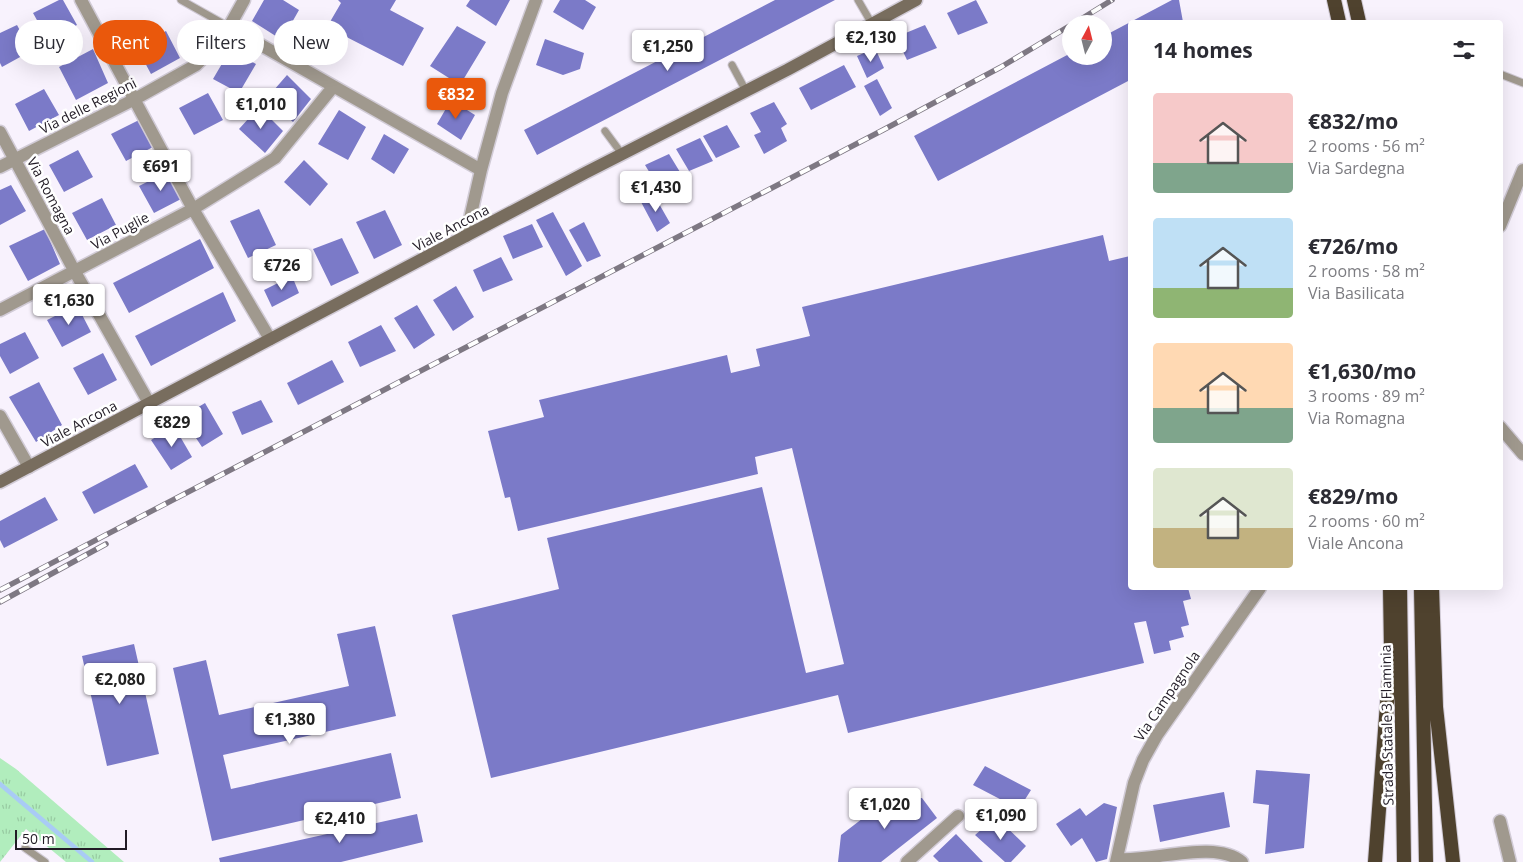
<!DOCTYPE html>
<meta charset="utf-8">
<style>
:root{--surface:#fff;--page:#f7f7f7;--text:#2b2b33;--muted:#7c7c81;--accent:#ea580c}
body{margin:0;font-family:"Open Sans",sans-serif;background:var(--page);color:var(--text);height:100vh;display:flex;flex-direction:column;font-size:19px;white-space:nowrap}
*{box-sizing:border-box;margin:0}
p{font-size:16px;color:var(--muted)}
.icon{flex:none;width:28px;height:28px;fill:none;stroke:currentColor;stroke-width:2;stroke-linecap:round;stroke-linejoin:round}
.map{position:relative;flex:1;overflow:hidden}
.sheet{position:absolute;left:1128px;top:20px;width:375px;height:570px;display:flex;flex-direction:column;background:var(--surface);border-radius:5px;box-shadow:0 5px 20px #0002}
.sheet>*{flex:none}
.hud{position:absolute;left:15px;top:20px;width:475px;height:45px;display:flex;gap:10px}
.needle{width:32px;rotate:7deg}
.tools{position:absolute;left:1062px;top:15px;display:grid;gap:10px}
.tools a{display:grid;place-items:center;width:50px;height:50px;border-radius:50%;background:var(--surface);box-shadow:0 5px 20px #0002;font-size:25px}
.scale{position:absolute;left:15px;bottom:12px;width:112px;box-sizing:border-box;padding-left:5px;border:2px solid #221c26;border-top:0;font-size:14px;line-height:18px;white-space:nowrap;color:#221c26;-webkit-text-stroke:4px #fff;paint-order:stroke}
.price{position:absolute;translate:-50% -42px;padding:0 11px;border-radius:5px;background:#fff;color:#222;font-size:16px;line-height:32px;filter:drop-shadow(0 1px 2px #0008)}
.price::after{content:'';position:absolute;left:50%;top:30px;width:15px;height:11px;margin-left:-8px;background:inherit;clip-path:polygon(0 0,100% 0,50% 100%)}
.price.on{background:var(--accent);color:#fff}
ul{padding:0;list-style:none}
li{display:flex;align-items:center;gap:15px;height:125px;padding:0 25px}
li span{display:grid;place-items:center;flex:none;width:140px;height:100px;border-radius:5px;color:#555}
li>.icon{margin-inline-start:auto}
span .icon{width:60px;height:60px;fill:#fffc;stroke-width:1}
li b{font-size:21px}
h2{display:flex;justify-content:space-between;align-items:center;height:60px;padding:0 25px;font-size:21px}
.chip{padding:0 18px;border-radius:22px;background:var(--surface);box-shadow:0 5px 20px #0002;font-size:18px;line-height:45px}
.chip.on{background:var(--accent);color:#fff}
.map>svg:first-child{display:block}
.grass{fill:url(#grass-tufts)}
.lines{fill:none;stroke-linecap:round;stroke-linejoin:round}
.stream{stroke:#a9cbf5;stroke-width:4.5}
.building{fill:#7b7ac8}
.service-casing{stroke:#d1cbd6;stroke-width:9}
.minor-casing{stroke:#d1cbd6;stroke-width:15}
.tertiary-casing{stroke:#d1cbd6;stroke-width:15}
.secondary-casing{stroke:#d1cbd6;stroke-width:15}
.trunk-casing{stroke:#d1cbd6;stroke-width:16}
.service{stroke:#a0998e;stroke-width:7}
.minor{stroke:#a0998e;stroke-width:12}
.tertiary{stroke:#a0998e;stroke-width:12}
.secondary{stroke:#786d5e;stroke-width:12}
.trunk{stroke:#4f422e;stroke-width:14}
.rail-casing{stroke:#7e7883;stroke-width:5.5}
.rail{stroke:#fff;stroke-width:4;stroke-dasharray:11;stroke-linecap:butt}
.labels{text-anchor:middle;stroke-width:5;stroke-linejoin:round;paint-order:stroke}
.street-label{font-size:14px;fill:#221c26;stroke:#fff}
</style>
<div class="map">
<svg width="1523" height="862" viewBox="0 0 1523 862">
<defs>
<pattern id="grass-tufts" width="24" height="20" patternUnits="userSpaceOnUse" patternTransform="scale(1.25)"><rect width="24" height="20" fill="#b1edbd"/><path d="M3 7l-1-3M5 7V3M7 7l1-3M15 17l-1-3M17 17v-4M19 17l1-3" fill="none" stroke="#98cba2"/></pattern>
</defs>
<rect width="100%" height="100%" fill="#f8f2fd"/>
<path class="grass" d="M0,758L16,769L124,862H66L26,829L0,862Z"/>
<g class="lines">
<path class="stream" d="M0,784L92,862"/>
</g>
<path class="building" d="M59,0H63L77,25L48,40L33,13Z
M264,0H283L299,10L282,40L252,21Z
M338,0H396L390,10L424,28L403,66L327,27L341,3Z
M470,0H510L496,26L466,6Z
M560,0H585L596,7L583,30L553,12Z
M775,0H835L537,155L524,130Z
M976,0L988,23L958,35L947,13Z
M1172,0H1179L1183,22H1130V80L938,181L914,136L1071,53V56H1104V36Z
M17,25L31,51L2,67L0,63V33Z
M925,25L937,48L907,60L896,37Z
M457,26L486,42L460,85L430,66Z
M166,31L180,58L151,74L136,46Z
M545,39L584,53L580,69L563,75L536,65Z
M875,48L884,68L867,78L857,56Z
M93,49L108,83L76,100L59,67Z
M230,50L256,64L239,93L213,79Z
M844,65L856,87L811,110L799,88Z
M287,75L311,99L293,122L267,98Z
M877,79L892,108L880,116L864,86Z
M44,89L59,115L29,131L15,104Z
M208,93L223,120L194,135L179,108Z
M451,100L475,115L461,140L437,124Z
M774,102L787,124L781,128L787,141L764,154L754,135L761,132L750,113Z
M259,107L283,131L265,153L239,129Z
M339,110L366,127L348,160L318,144Z
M141,119L155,146L126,161L111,134Z
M727,125L740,147L716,158L703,136Z
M384,134L409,149L394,174L371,159Z
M700,138L713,161L689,171L676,149Z
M78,150L93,177L64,192L49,165Z
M669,154L683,177L659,188L645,165Z
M304,160L328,184L310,206L284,182Z
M169,171L183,198L154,213L139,186Z
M11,185L26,211L0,225V190Z
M654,195L670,223L657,232L641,202Z
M102,198L116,225L87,240L72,213Z
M259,209L276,245L248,258L230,221Z
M385,210L402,245L374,259L356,222Z
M553,212L582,266L566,276L536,220Z
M584,222L601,256L587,262L569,230Z
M532,224L543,247L513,259L503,236Z
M45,229L60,264L28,281L9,246Z
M1103,235L1109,261L1130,256V588H1188L1191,599L1183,601L1189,625L1181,627L1184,637L1169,641L1171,650L1154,654L1146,621L1134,623L1144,663L848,733L838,695L491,778L452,615L559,589L547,538L762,487L806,673L844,664L792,448L755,457L758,474L518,531L510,497L505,498L488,431L544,417L539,400L727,355L731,373L760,366L756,349L810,336L802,307Z
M342,238L359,273L331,286L313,249Z
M200,239L214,268L129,313L113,283Z
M501,257L513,280L483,292L473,270Z
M292,276L299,293L272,307L264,290Z
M456,286L474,317L453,331L433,300Z
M223,292L236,321L151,366L135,336Z
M77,305L91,332L62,347L47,320Z
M417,305L435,335L414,349L394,318Z
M381,325L396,351L360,367L348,342Z
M25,332L39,358L10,374L0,356V344Z
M103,353L117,380L88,395L73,368Z
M332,360L344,382L298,405L287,383Z
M39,382L62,425L36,442L9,397Z
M261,400L273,422L242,435L232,412Z
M205,403L223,434L202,447L182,417Z
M174,426L192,457L171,470L151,440Z
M135,464L148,487L94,514L82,492Z
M45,497L58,520L4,548L0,540V521Z
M375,626L396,716L223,755L231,789L391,753L401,798L212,841L173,668L206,660L219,715L349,686L337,634Z
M134,644L159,754L107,766L82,656Z
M985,766L1031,790L1019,809L973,785Z
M1256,770L1310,774L1304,848L1265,854L1269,805L1253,803Z
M1224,792L1230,827L1160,842L1153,805Z
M922,798L937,818L881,862H838L841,835L888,799Z
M1104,803L1117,807L1107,859L1096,862L1082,838L1071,846L1056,824L1080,808L1086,816Z
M417,814L423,842L341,862H220L219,858Z
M996,817L1026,846L1011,862H1005L975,835Z
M956,834L983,862H939L933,856Z"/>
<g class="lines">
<g class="service-casing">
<path id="service" d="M181,0L229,27
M858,0L872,24
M732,65L746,91
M1500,74L1523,83
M605,131L622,154
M25,848L45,862"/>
</g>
<g class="minor-casing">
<path id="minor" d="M81,0L193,209L270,339
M229,27L481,170
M0,132L75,272L149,403
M0,167L135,99L196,65L214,47L229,27L244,0
M466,236L481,170L502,93L536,0
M0,310L193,209L275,158L333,87
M0,416L29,467
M1500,427L1523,454
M1500,821L1510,862
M907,862L958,816"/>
</g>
<g class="tertiary-casing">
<path id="tertiary" d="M1500,226L1523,170
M1118,859C1153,862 1215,839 1242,862
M1116,862L1134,783L1143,760L1157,735L1260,588"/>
</g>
<g class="secondary-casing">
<path id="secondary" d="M0,482L585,173L787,70L916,0"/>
</g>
<g class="trunk-casing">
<path id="trunk" d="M1334,0L1339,22
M1354,0L1359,22
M1400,588L1404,862
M1421,588L1426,862
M1432,588L1436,707L1453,862
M1375,862L1391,651L1390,588"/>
</g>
<use href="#service" class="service"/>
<use href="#minor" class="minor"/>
<use href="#tertiary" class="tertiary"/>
<use href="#secondary" class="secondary"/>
<use href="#trunk" class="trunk"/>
<g class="rail-casing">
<path id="rail" d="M1073,24L1112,0
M0,590L883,130L1001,67L1071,25
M0,602L106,544"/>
</g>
<use href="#rail" class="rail"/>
</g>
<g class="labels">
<g class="street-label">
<text transform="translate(88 106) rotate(-27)" y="5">Via delle Regioni</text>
<text transform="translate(51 196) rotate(62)" y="5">Via Romagna</text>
<text transform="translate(451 228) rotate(-28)" y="5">Viale Ancona</text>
<text transform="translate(120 231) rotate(-28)" y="5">Via Puglie</text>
<text transform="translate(79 424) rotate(-28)" y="5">Viale Ancona</text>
<text transform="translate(1167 696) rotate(-56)" y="5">Via Campagnola</text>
<text transform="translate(1387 725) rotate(-91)" y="5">Strada Statale 3 Flaminia</text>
</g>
</g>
</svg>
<div class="tools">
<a><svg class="needle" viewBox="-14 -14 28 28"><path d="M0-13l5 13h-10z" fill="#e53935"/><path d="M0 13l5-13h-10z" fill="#7c7c81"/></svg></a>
</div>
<div class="scale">50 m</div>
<b class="price" style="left:871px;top:63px">€2,130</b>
<b class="price" style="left:668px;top:72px">€1,250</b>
<b class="price on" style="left:456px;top:120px">€832</b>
<b class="price" style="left:261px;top:130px">€1,010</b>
<b class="price" style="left:161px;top:192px">€691</b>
<b class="price" style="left:656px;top:213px">€1,430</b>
<b class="price" style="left:282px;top:291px">€726</b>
<b class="price" style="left:69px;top:326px">€1,630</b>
<b class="price" style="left:172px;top:448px">€829</b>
<b class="price" style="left:120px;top:705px">€2,080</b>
<b class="price" style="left:290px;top:745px">€1,380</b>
<b class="price" style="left:885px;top:830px">€1,020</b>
<b class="price" style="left:1001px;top:841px">€1,090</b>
<b class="price" style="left:340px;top:844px">€2,410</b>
<div class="hud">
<a class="chip">Buy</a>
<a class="chip on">Rent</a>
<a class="chip">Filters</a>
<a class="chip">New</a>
</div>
<section class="sheet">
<h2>14 homes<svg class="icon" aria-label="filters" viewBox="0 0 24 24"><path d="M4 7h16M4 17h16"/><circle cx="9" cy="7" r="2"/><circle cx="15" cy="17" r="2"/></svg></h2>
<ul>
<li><span style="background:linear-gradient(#f6c9c9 70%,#7fa58c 0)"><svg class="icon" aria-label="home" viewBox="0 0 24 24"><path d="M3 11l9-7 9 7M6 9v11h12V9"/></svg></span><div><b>€832/mo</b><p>2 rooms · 56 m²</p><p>Via Sardegna</p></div></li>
<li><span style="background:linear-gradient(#bfe0f5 70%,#8fb573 0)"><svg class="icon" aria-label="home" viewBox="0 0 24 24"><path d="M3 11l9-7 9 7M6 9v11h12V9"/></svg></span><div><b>€726/mo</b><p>2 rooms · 58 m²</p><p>Via Basilicata</p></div></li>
<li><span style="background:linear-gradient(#ffd9b3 65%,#7fa58c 0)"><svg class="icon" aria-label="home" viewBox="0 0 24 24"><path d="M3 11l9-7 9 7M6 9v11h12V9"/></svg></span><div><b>€1,630/mo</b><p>3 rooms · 89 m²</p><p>Via Romagna</p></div></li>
<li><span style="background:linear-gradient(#dfe7d0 60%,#c2b280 0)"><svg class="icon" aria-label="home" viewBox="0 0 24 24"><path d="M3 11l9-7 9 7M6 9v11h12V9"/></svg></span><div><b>€829/mo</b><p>2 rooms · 60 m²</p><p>Viale Ancona</p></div></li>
</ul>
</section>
</div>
